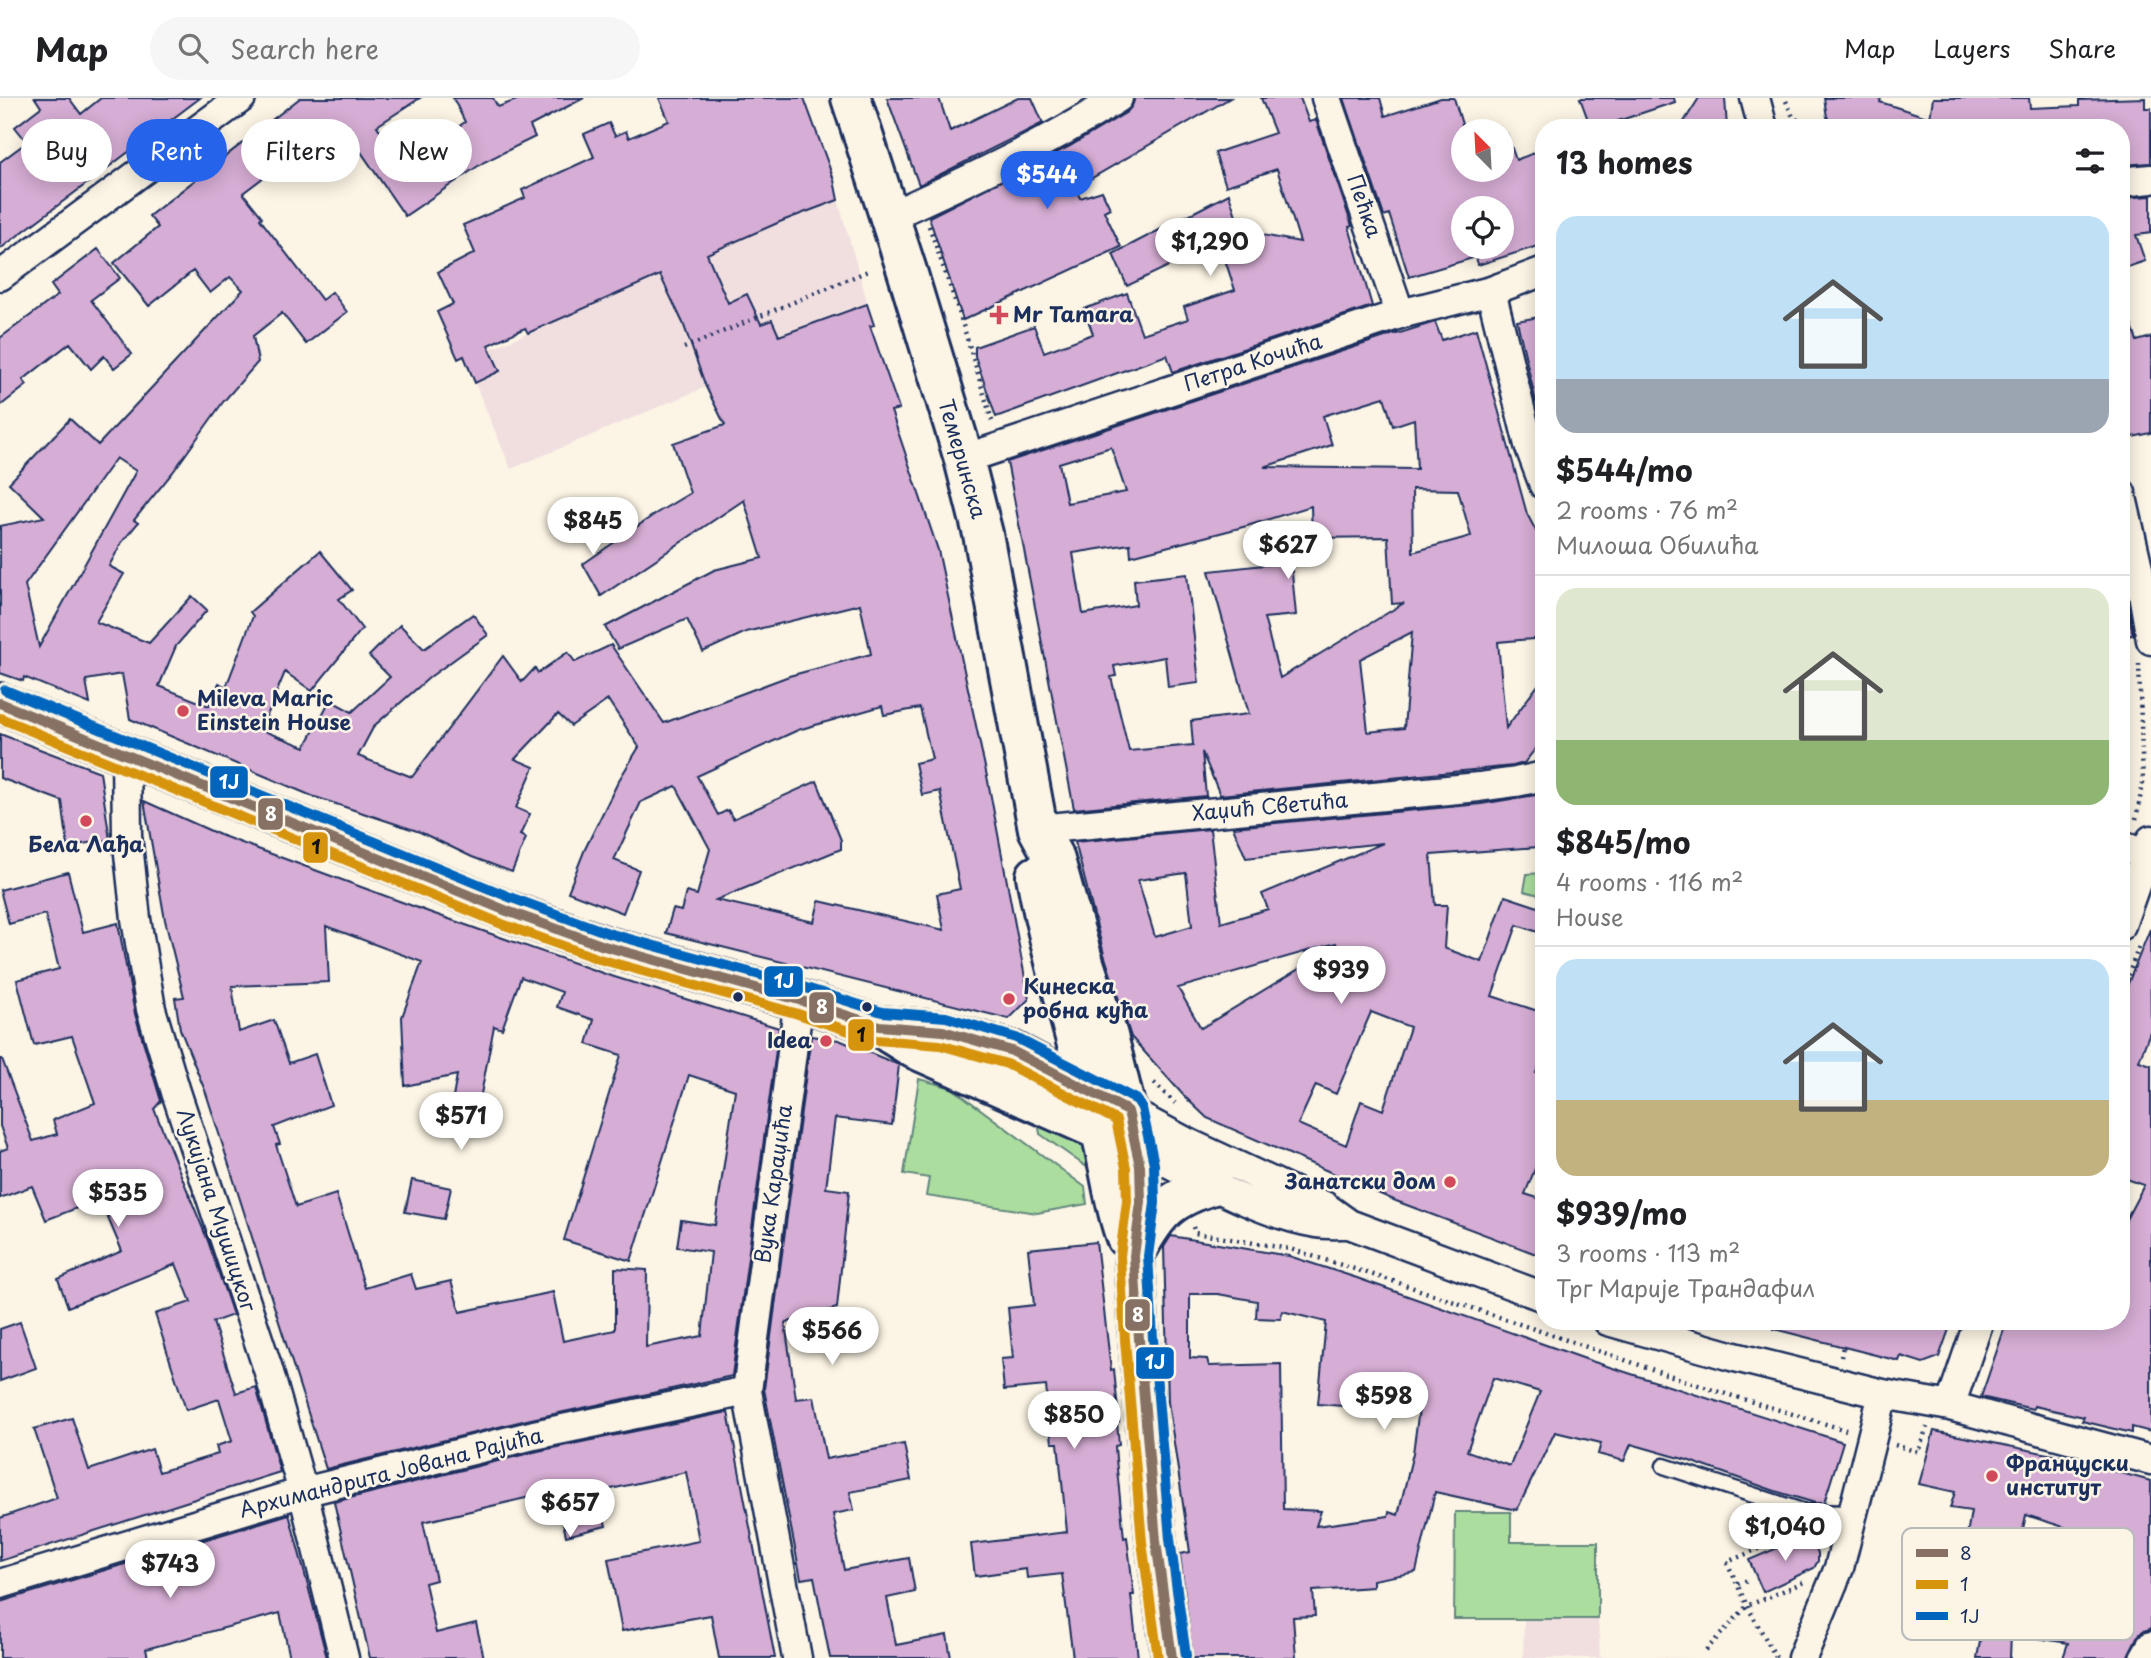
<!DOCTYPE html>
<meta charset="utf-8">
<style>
:root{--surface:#fff;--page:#f6f6f6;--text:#202124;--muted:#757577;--line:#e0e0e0;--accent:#2563eb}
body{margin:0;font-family:"Playpen Sans",sans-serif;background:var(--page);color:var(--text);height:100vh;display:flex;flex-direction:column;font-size:26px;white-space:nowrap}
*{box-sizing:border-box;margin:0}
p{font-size:23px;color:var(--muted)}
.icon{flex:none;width:38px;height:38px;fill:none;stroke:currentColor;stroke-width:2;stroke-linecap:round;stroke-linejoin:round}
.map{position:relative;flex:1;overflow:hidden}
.details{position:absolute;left:1535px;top:21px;width:595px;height:1211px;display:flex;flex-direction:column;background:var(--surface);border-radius:28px;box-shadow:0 4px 18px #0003}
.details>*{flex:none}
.top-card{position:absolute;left:21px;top:21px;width:665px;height:63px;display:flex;gap:14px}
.needle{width:46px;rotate:336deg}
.buttons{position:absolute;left:1451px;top:21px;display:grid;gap:14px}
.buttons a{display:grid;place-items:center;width:63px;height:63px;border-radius:50%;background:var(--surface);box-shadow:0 4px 18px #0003;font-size:35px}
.price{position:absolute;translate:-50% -60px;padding:0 16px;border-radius:24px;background:#fff;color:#222;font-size:23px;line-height:46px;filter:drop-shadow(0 2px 4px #0008)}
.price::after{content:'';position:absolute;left:50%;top:42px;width:21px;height:16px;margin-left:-10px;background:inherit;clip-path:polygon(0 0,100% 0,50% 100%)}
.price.active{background:var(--accent);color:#fff}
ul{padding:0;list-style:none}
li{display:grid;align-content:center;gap:14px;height:371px;padding:0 21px}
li+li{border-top:2px solid var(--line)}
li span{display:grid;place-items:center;height:217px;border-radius:21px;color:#555}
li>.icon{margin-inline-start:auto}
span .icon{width:126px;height:126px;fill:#fffc;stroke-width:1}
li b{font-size:30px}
h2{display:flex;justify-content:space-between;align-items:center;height:84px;padding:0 21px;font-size:30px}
.tag{padding:0 24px;border-radius:32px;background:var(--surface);box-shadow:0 4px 18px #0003;font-size:24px;line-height:63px}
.tag.active{background:var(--accent);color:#fff}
header{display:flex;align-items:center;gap:42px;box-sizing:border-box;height:98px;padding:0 35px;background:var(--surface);border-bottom:2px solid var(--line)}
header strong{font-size:33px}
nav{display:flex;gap:38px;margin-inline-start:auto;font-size:24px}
.search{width:490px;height:63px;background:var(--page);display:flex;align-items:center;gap:18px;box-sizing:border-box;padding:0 24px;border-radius:38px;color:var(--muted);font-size:26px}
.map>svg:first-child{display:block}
.built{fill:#f1dfe0}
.green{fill:#abdd9e;stroke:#63867e;stroke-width:2}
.building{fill:#d6add4;stroke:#1b2f5e;stroke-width:2;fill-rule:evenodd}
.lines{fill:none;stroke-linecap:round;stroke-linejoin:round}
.lane-casing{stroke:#1b2f5e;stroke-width:19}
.street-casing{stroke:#1b2f5e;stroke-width:33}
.secondary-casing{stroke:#1b2f5e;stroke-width:44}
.path{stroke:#1b2f5e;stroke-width:4.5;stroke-dasharray:2 5;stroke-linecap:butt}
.lane{stroke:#fcf5e5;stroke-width:14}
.street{stroke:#fcf5e5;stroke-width:28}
.secondary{stroke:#fcf5e5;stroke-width:38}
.bus-1-casing{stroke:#fcf5e5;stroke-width:16}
.bus-2-casing{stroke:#fcf5e5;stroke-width:16}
.bus-3-casing{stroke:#fcf5e5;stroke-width:16}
.bus-1{stroke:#867164;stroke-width:10}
.bus-2{stroke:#d6940e;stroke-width:10}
.bus-3{stroke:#0065bd;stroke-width:10}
.poi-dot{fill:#d1495b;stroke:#fcf5e5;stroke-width:2.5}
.bus-dot{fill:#1b2f5e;stroke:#fcf5e5;stroke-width:2.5}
.labels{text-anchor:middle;stroke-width:5;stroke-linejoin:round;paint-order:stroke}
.street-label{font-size:21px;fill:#1b2f5e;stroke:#fcf5e5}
.poi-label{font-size:21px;font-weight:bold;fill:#1b2f5e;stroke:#fcf5e5;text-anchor:start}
.key{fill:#fcf5e5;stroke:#b8babc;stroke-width:2}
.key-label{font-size:19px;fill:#1b2f5e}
.line-badge{stroke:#fcf5e5;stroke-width:2.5}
.badge-label{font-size:19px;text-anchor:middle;font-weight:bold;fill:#fff}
.pale-badge-label{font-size:19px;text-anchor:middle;font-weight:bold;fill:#111}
</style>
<header>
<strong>Map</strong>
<div class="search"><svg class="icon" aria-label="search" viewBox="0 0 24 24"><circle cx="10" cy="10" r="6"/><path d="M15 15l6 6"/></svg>Search here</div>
<nav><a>Map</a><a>Layers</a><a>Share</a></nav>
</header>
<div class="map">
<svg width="2151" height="1560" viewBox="0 0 2151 1560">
<rect width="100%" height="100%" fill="#fcf5e5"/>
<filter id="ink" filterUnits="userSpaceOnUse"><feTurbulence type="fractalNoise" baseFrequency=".0143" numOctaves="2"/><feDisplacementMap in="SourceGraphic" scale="14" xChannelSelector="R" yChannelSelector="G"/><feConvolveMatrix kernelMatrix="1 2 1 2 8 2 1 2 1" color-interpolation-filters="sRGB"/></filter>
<g filter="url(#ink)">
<path class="built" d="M838,102L874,227L706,289L511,371L465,262L773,127Z
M1524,1521H1598L1600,1559L1703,1560H1523Z"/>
<path class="green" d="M1543,775V798L1524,793L1527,776Z
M919,981L952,990L1085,1089L1087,1106L1037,1115L926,1098L929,1080L904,1076Z
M1038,1024L1081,1044L1088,1051L1102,1080L1040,1036Z
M1455,1414H1511V1444H1598V1521H1454Z"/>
<path class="building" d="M35,0H69L81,16L101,0H200L0,151V64L27,44L15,29L41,9Z
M300,0H420L377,28L404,67L465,24L453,0H493L498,9L522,0H584L530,28L535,39L484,64L405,118L339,22L243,95L262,119L260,121L322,202L332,194L347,214L306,246L282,215L253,238L258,264L223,304L173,374L134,422L138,425L122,444L109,468L124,476L96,524L149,545L192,498L207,512L176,548L159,588L209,608L219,585L226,589L253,518L250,514L320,453L352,492L339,501L362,531L312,593L285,574L261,632L305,649L330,602L352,614L390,579L369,558L400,527L424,551L473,516L488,537L430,579L374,628L358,658L412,679L503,558L522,584L535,570L538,575L568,554L575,564L611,547L664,625L789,578L871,556L860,506L746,534L703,554L687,521L618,551L605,529L714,472L762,460L744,402L601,498L583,466L655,416L690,395L673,345L725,327L706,289L683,225L660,177L528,235L525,230L488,247L500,273L475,285L464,258L458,261L437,214L453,206L438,174L475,155L463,127L525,100L522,92L594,59L584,36L609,25L615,38L626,33L629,40L669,23L659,0H804L834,82L838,102L782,123L707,156L728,205L747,196L761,226L772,222L779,238L867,206L874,227L870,228L899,311L891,313L938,452L988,683L1029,901L1009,921L666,835L673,811L681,813L686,794L697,797L710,751L676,688L641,704L614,762L639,772L623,815L568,794L585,751L619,682L639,649L608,602L571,628L558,616L515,661L534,669L516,710L530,716L520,737L526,740L512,774L472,759L420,734L312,698L130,621L122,576L86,582L90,606L24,579L23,583L0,575V428L44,419L9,385L70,321L98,347L243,192L230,179L210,195L193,173L149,208L114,165L158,129L149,118ZM116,360L136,373L39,549L25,487ZM882,608L884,617L920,610L932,661L915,665L922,697L940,693L960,791L937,796L944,832L819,803L814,824L716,802L841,751V742L817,683L733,721L728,712L718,717L697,678L798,632Z
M887,0H939L950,33L1018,0H1032L1043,25L919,87Z
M1135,0H1230L1075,90L1080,100L1102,93L1110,110L1104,113L1121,149L963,222L929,119L1070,48L1127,14L1132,8Z
M1261,0H1300L1309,24L1316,22L1352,128L1349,129L1372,208L1173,274L1167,257L996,319L975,258V249L1034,228L1044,254L1093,236L1084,211L1127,195L1142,236L1188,221L1184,209L1235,192L1219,144L1127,188L1113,156L1229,96L1241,133L1300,144L1277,71L1226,88L1215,55L1275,35Z
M1344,0H1380L1385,18L1441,0H1454L1464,33L1463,72H1502V38L1507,36L1516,62L1544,51V146L1478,167L1476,159L1409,179L1389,116L1384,118ZM1463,110H1502V149H1463Z
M1580,0H1674L1675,4L1597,30H1591Z
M1699,0H1725L1727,30H1680Z
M1824,0H1881L1880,4L1930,20L1933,0H2029L2030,10L2079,8V2L2145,0V10H2151V65L2121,67V30H1849L1832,25L1827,19Z
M2151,98V135L2136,137L2145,163L2121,171V100Z
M98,151L120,180L91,202L132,256L114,270L104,258L91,271L70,245L23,282L27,287L0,308V240L58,197L51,187Z
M2124,205L2137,243L2151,239V335L2128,340L2121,306V206Z
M1544,218V304H1536L1517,223Z
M1435,224L1442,242L1476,231L1527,416L1544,448V540L1498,544L1506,630L1544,579V640L1524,665L1513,668L1220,697L1202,654L1206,698L1074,711L1007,364L1397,235V236ZM1384,299L1393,328L1414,321L1417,371L1264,369L1332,347L1323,318ZM1111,349L1126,394L1067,405L1059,365ZM1412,391L1458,392L1471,438L1413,454ZM1311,408L1312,440L1388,439L1392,506L1404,505L1280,580L1264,520L1296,517L1291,464L1209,473L1249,616L1191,623L1193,647L1129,653L1111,579L1116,578L1114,568L1165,559L1168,589L1199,585L1187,476L1134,482L1136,507L1083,516L1073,455L1130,446L1131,458L1247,428ZM1412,534L1404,630L1368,634L1360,561Z
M2121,470L2133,537L2121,539Z
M0,636L100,674L110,742L68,748L62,703L0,680Z
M1542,696L1544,727L1537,728L1538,749L1431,757L1435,807H1447L1444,850L1482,864L1505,798L1544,811V836L1517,827L1492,898L1544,915V957L1536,975L1544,978V1048L1525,1096L1544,1102V1159L1396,1103L1207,1020L1185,999L1131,939L1104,856L1075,744L1210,731L1221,825L1268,811L1262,796L1383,745L1246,760L1233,729L1481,706ZM1186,775L1192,828L1155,839L1138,782ZM1336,845L1337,848L1201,930L1178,890ZM1371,914L1410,929L1383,1012L1361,1003L1346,1047L1298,1026L1316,987L1336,996Z
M144,703L220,737L429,814L608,877L779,930L732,1278L531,1321L326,1371L206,995L180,931L175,900L184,899L165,822ZM326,828L422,864L402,919L405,988L457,977L448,1028L474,1033L494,928L502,931L521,879L562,894L557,909L594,922L587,946L621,957L564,1142L631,1163L689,977L735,992L715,1127L681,1122L677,1149L711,1154L702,1238L646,1249L647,1172L615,1170V1232L563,1243L553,1194L460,1214L451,1183L416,1191L411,1176L365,1190L336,1096L296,1109L276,1047L280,1046L274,1029L331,1007L315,956L289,965L274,922L239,934L232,888L329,884Z
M68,774L83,834L118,825L135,916L161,1003L154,1011L208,1143L233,1217L213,1224L236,1295L256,1289L280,1374L0,1463V1420L57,1400L34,1331L72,1320L89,1372L152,1351L159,1374L218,1356L216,1348L232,1343L219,1301L186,1312L155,1216L191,1204L176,1166L68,1209L58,1181L122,1153L100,1101L46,1122L32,1088L0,1100V1053L8,1050L0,1028V961H2L33,1043L57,1036L53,1022L95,1005L72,938L34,947L17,882L59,871L45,816L9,826L0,792Z
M2150,831L2151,931L2139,963L2151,967V1334L2132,1329V1335L2082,1323L2084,1319L2034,1308L2033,1311L1981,1299L2007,1223H2121V1131L2144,1087L2121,1079V903Z
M811,938L839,942L899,967L892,1027L835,1020L826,1090L849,1093L837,1210L785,1225L796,1301L814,1299L826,1361L904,1346L911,1382L850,1394L854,1412L833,1416L844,1472L909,1460L915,1494L887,1500L896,1547L947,1537L951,1560H830L814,1479L801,1481L764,1291Z
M412,1082L451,1090L444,1121L405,1114Z
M1171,1138L1289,1158L1357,1180L1591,1263L1843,1344L1824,1405H1815L1775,1393L1687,1362L1631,1346L1624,1363L1598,1356L1601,1345L1555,1334L1517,1412L1435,1394L1416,1474L1373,1482V1489L1313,1493L1315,1518L1293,1519L1296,1560H1193L1180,1456L1190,1454L1168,1304L1164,1149ZM1190,1196H1218L1257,1203L1256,1220L1281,1221L1282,1213L1326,1224L1318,1306L1355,1309V1287L1421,1296L1413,1355L1398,1417L1389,1414L1388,1418L1316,1428L1321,1413L1283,1411L1281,1266L1209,1268L1207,1261L1190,1260ZM1493,1280L1540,1294L1510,1368L1467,1353Z
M1096,1144L1111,1272L1114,1271L1119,1324H1117L1119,1347L1115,1348L1116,1361L1124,1440L1127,1439L1134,1497H1131L1138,1560H1073L1062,1476L1027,1480L1026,1471L975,1478L971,1446L1067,1434L1058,1345H1052L1046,1288L1004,1292L1001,1261L1013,1260L1008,1210L1034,1207L1028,1151Z
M1775,1223H1952L1939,1259L1923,1265L1901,1258L1899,1263L1774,1231Z
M20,1224L36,1270L0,1283V1231Z
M728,1314L775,1560H719L711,1517L622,1533L608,1461L699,1443L686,1374L598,1394L606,1428L566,1438L556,1393L423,1424L436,1482L425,1485L436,1535L476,1525L484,1560H370L334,1404L538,1353Z
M1934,1333L2058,1358L2151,1383V1531L2143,1533L2137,1539L2127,1560H2063L2068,1545L2011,1536L2010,1560H1977L1998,1443L1967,1437L1971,1413L1950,1410L1955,1394L1919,1386ZM2026,1417L2101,1441L2080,1499L2011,1487Z
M289,1416L327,1560H290L280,1515L146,1551L148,1560H0V1504Z
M1806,1440L1815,1448L1818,1455V1463L1814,1470L1763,1494L1749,1462L1794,1443Z"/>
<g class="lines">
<g class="lane-casing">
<path id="lane" d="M1664,1368L1805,1414L1852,1415"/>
</g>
<g class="street-casing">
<path id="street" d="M1326,0L1400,216
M1755,0L1763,30
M2121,84L2151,81
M888,119C967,83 1045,47 1118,0
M0,178L241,0
M1491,193L1529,347L1544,387
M964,361L1400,216L1491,193L1544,173
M2121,395L2141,483L2151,542
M126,657L127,737L136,821L151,911L176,994L268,1271L303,1394L344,1560
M1038,731L1479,689L1516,684L1544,678
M2121,747L2146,757
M2121,827L2151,742
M1128,1013L1188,1045L1324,1108L1349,1126L1544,1199
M1136,1048C1188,1074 1259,1116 1316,1125C1327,1127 1338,1126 1349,1126
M1608,1223L1731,1258L1883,1296L1950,1308L2151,1362
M1950,1308L1979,1223
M0,1486L303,1394L534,1337L747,1293
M797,1560L747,1293L799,902
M1802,1560L1839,1470L1883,1296
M2144,1560L2151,1548"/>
</g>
<g class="secondary-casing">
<path id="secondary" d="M851,0L907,173L964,361L983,436L1038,731L1055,762L1083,862L1108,938L1140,1068L1141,1104L1134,1158L1139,1241L1156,1443L1172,1560
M0,605L507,813L604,848L799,902L879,928L943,933L1012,953L1128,1013
M1036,778C1052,864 1078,947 1100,1031C1110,1067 1113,1106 1126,1140
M889,935L913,950L1117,1040
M1138,1150C1159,1112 1171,1100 1213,1087"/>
</g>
<path class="path" d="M1786,3L1793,19L1810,30
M929,128L959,214L993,326
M684,250L868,173
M2121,338L2127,370
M2136,721L2143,685L2139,566
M2121,897L2139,848
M1154,985L1175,1005
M1193,1129L1195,1135L1290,1151L1396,1184L1716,1293L1846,1332
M1841,1259L1843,1248
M1895,1347L1918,1354L1927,1329
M1738,1486L1748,1482
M1706,1552L1747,1508L1804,1484
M1776,1559L1747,1508L1727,1464L1792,1437H1807L1817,1444"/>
<use href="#lane" class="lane"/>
<use href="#street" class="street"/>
<use href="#secondary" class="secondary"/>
<g class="bus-1-casing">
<path id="bus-1" d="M0,605L507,813L604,848L799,902L879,928L943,933L1012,953L1128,1013L1140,1068L1141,1104L1134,1158L1139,1241L1156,1443L1172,1560"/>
</g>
<g class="bus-2-casing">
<path id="bus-2" d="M0,620L502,826L599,861L795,915L876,942L940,947L1007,966L1116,1022L1126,1070L1127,1103L1120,1158L1125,1242L1142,1444L1158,1560"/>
</g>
<g class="bus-3-casing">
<path id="bus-3" d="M5,592L512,800L608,835L803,889L882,914L946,919L1016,940L1137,1002L1142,1010L1154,1066L1155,1105L1148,1158L1153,1240L1170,1441L1186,1558"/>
</g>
<use href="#bus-1" class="bus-1"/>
<use href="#bus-2" class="bus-2"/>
<use href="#bus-3" class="bus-3"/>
</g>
</g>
<g class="poi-dot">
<path d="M995.5 206.5h7v7h7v7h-7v7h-7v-7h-7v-7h7z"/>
<circle cx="183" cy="613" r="7"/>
<circle cx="86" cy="723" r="7"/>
<circle cx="1009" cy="901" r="7"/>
<circle cx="826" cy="943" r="7"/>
<circle cx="1450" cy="1084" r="7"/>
<circle cx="1992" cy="1378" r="7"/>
</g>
<g class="bus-dot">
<circle cx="738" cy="899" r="6"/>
<circle cx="867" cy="909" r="6"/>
</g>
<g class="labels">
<g class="street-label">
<text transform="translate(1364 108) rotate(71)" y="7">Пећка</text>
<text transform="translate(1253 265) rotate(-18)" y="7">Петра Кочића</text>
<text transform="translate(962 361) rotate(74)" y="7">Темеринска</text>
<text transform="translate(1270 709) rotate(-5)" y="7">Хаџић Светића</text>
<text transform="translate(774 1086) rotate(-82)" y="7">Вука Караџића</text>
<text transform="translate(216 1112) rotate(72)" y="7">Лукијана Мушицког</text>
<text transform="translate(391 1375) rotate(-14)" y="7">Архимандрита Јована Рајића</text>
</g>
<g class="poi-label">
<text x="1013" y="224">Mr Tamara</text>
<text x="197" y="608">Mileva Maric<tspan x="197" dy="24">Einstein House</tspan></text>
<text x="86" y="754" text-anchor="middle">Бела Лађа</text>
<text x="1023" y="896">Кинеска<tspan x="1023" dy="24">робна кућа</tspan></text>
<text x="812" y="950" text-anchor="end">Idea</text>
<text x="1436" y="1091" text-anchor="end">Занатски дом</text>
<text x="2006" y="1373">Француски<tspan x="2006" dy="24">институт</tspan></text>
</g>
</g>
<rect x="1902" y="1430" width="232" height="112" rx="10" class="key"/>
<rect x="1916" y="1451" width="32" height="8" fill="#867164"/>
<rect x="1916" y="1482" width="32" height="9" fill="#d6940e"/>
<rect x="1916" y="1514" width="32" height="8" fill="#0065bd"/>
<g class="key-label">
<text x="1960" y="1462">8</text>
<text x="1960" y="1493">1</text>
<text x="1960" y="1525">1J</text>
</g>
<g class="line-badge">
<rect x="209" y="667" width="40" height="34" rx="7" fill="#0065bd"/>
<rect x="257" y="699" width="27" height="34" rx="7" fill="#867164"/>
<rect x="302" y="733" width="27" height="33" rx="7" fill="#d6940e"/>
<rect x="763" y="867" width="41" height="33" rx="7" fill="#0065bd"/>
<rect x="808" y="893" width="27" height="33" rx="7" fill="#867164"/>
<rect x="847" y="920" width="28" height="34" rx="7" fill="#d6940e"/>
<rect x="1124" y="1200" width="27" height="34" rx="7" fill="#867164"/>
<rect x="1135" y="1248" width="40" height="34" rx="7" fill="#0065bd"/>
</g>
<g class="badge-label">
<text x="229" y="691">1J</text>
<text x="271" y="723">8</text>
<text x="784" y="890">1J</text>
<text x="822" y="916">8</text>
<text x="1138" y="1224">8</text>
<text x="1155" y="1271">1J</text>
</g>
<g class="pale-badge-label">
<text x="316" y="756">1</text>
<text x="861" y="944">1</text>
</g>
</svg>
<div class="buttons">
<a><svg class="needle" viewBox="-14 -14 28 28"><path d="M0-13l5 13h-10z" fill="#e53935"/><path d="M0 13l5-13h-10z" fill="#757577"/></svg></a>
<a><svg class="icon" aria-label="locate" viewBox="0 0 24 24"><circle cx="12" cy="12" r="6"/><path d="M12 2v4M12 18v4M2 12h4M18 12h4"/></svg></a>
</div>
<b class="price active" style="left:1047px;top:113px">$544</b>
<b class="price" style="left:1210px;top:180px">$1,290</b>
<b class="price" style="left:593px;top:459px">$845</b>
<b class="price" style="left:1288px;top:483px">$627</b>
<b class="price" style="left:1341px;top:908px">$939</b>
<b class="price" style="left:461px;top:1054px">$571</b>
<b class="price" style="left:118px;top:1131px">$535</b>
<b class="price" style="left:832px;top:1269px">$566</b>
<b class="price" style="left:1384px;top:1334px">$598</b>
<b class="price" style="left:1074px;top:1353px">$850</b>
<b class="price" style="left:570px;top:1441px">$657</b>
<b class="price" style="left:1785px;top:1465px">$1,040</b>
<b class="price" style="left:170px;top:1502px">$743</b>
<div class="top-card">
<a class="tag">Buy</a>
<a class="tag active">Rent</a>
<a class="tag">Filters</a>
<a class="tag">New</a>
</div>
<section class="details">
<h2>13 homes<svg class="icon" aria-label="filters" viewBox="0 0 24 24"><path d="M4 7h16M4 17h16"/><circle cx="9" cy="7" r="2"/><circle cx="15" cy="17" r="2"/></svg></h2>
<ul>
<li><span style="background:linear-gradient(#bfe0f5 75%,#9aa5b1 0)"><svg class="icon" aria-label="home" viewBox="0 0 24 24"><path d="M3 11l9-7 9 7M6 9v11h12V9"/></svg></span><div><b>$544/mo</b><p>2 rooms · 76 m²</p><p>Милоша Обилића</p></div></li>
<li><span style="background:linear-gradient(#dfe7d0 70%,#8fb573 0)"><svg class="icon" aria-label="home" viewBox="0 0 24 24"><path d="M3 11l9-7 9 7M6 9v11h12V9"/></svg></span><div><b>$845/mo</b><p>4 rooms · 116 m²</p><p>House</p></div></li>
<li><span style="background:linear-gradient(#bfe0f5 65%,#c2b280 0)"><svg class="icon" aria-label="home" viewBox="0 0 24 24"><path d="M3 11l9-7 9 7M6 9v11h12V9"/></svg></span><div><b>$939/mo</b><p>3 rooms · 113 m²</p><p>Трг Марије Трандафил</p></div></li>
</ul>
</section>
</div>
